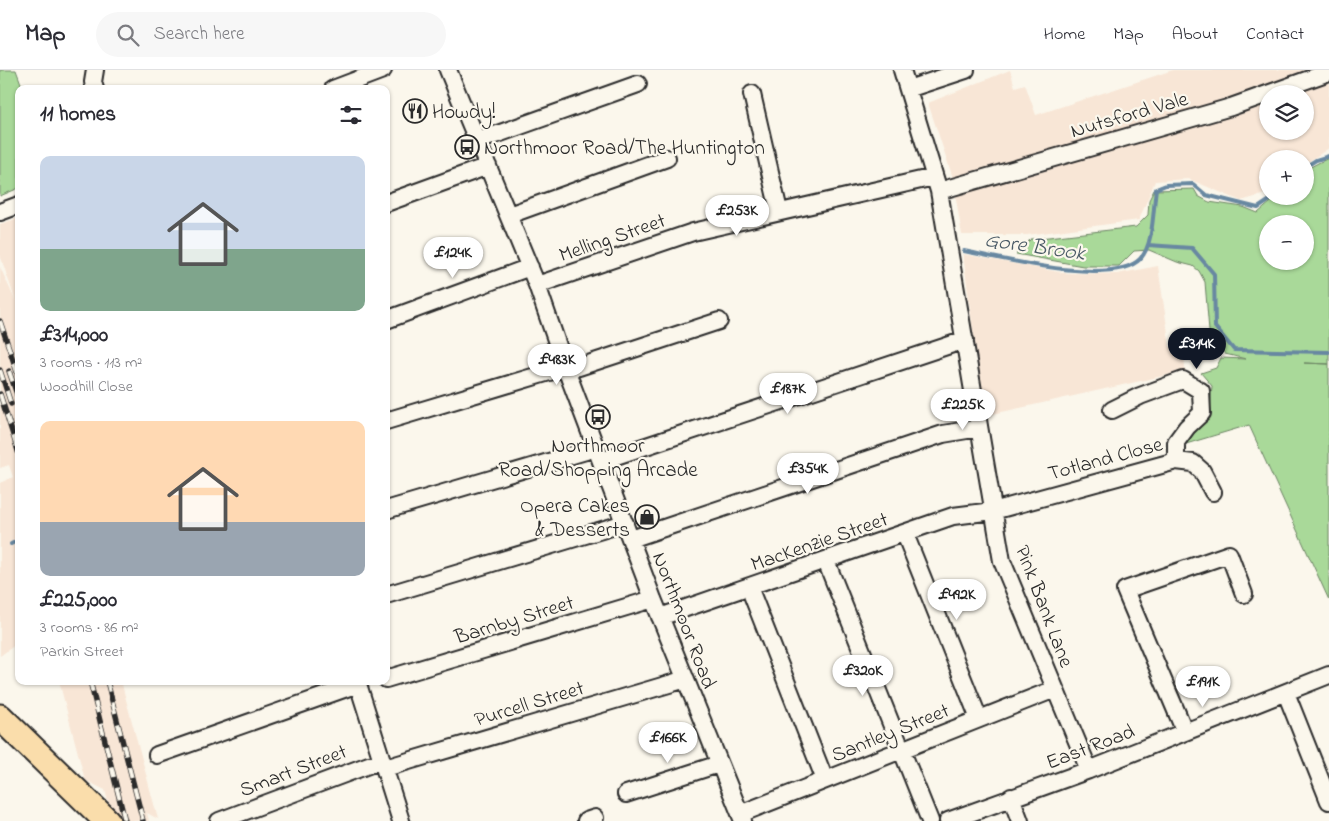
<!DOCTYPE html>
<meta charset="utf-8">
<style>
:root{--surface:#fff;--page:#f7f7f7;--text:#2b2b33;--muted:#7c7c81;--line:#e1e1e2;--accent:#111827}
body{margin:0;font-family:"Indie Flower",sans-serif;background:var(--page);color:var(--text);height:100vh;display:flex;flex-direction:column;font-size:19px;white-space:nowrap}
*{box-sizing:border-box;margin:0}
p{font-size:16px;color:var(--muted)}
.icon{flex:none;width:28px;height:28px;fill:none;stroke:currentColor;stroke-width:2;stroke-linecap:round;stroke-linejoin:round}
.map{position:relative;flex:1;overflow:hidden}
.sheet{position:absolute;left:15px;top:15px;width:375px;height:600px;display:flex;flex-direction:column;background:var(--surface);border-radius:10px;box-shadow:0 1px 4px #0004}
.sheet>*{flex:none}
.controls{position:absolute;left:1259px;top:15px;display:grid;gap:10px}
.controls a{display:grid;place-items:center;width:55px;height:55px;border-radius:50%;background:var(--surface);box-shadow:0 1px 4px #0004;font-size:25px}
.price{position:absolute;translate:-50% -42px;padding:0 11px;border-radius:18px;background:#fff;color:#222;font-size:16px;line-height:32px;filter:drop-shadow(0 1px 2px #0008)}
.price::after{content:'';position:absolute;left:50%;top:30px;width:15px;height:11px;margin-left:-8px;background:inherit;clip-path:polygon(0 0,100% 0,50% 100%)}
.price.on{background:var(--accent);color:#fff}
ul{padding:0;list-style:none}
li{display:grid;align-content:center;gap:10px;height:265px;padding:0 25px}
li span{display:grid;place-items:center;height:155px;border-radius:10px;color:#555}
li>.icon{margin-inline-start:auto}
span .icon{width:90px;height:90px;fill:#fffc;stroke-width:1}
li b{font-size:21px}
h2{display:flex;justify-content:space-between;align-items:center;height:60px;padding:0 25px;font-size:21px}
header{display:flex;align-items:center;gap:30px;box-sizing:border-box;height:70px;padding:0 25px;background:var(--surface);border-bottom:1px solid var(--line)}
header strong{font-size:24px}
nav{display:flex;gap:28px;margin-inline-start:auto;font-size:18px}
.search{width:350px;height:45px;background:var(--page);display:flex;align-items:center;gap:12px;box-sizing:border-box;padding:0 18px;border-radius:28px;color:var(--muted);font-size:19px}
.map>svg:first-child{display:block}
.built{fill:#f8e6d6;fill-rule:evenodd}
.green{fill:#a9d999;stroke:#6a8262;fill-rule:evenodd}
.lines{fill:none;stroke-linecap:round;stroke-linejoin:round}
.stream{stroke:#6888a1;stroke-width:4}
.minor-casing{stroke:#2b2b2b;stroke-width:20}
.highway-casing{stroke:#2b2b2b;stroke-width:29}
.minor{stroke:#fbf7ec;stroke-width:16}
.highway{stroke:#faddab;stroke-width:25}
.rail-casing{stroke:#2b2b2b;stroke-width:5.5}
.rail{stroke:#fbf7ec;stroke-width:4;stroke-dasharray:11;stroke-linecap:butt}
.labels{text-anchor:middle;stroke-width:4.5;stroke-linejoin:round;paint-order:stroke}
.poi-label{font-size:21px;fill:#2b2b2b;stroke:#fbf7ec;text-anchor:start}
.street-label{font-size:21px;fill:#2b2b2b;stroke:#fbf7ec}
.water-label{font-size:22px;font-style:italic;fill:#4a5a66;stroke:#fbf7ec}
</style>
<header>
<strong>Map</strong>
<div class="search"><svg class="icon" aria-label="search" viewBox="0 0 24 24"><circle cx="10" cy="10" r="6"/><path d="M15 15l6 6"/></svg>Search here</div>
<nav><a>Home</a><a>Map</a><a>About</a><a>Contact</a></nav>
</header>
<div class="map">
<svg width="1329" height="751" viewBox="0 0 1329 751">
<rect width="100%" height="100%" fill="#fbf7ec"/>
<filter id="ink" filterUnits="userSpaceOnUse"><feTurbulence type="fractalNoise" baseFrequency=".02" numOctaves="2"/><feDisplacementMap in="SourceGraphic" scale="10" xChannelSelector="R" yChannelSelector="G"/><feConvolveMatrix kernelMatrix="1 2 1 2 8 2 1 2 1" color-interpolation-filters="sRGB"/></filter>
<g filter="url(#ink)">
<path class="built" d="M1010,0L1015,17L1025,14L1036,45L1173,0H1329V78L1305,94V89H1268L1267,122L1262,125L1241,131L1189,109L1155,111L1139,150L1027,165H962L952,105L928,33ZM1268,24H1305V61H1268Z
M19,148V572L0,586V413L13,407L9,395L0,398V197L16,232L0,185V154Z
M963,184L1064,203L1117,204L1158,196L1170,277H1184L1185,301L984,346Z
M59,611H121L158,749L147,743L149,751H113L105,720L85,710Z"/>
<path class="green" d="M0,0H16L23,19H19V118L0,126Z
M1329,88V294L1304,293L1329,294V530L1249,355L1186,374L1210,343L1212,316L1201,303L1216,298L1221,288L1246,289L1225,284L1216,274L1209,261L1205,212L1199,201L1193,196L1177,192L1149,180L1134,181L1119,196H1083L1016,184L1031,169L1136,157L1148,145L1149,130L1154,120L1194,119L1198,126L1209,132L1243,137L1258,143L1278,126H1305V100L1320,92ZM1268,154H1305V191H1268Z"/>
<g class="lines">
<path class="stream" d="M1305,97L1316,90L1329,86
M1148,175L1192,178L1214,204L1215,257L1234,280L1329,282
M964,181C999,188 1113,217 1140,189C1154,175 1153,138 1156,119L1166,115L1193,114L1206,125L1258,138L1270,130L1273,126
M11,474L19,470"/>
<g class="minor-casing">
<path id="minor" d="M95,0L93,12L95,19
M448,0L537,215L566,299L653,529L743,751
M902,0L939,121L1002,491L1089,700
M333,19L383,0
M908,19L966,0
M752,24L779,141
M478,71L638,14
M939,121L1231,37L1329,2
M386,133L488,96
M0,142L19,135
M509,145L667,88
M537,215L693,162L934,107
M386,250L530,197
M1112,340L1140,326L1183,310L1201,321L1202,343L1187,357L1176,372V391
M386,351L556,300L579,297L719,251
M601,391L965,270
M386,440L596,378
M905,464L979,649
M631,469L943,364L979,358
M826,491L930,751
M749,517L825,710
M386,525L625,453
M660,547L953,446L993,441L1176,391L1193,393L1202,401L1213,422
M386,609L653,529
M357,611L401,751
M1286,623L1329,731
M1185,662L1125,520L1229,484L1244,524
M157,685L358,614
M385,698L686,609
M626,724L719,694
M1011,727L1020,751
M740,744L1055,619
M219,751L382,690
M586,751L595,748
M948,751L1089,700L1329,605"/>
</g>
<g class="highway-casing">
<path id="highway" d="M0,647L107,751"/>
</g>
<use href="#minor" class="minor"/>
<use href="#highway" class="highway"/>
<g class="rail-casing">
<path id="rail" d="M0,251L19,308
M0,300L11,334
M9,301L19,330
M0,324L19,384
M90,611L125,751
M107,611L143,751"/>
</g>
<use href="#rail" class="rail"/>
</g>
</g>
<defs>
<g id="restaurant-ring" transform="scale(1.25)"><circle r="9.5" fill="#fbf7ec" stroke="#2b2b2b" stroke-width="1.5"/><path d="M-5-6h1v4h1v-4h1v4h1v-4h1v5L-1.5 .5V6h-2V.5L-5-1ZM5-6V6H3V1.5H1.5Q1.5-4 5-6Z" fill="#2b2b2b"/></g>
<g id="bus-ring" transform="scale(1.25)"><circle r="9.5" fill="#fbf7ec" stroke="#2b2b2b" stroke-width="1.5"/><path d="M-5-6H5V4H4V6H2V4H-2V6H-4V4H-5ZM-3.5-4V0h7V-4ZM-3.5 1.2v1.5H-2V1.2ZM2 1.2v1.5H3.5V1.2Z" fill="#2b2b2b"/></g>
<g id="shop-ring" transform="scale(1.25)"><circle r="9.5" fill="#fbf7ec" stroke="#2b2b2b" stroke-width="1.5"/><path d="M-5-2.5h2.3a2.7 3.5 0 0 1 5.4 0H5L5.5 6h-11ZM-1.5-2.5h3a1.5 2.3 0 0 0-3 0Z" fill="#2b2b2b"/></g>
</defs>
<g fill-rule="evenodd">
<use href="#restaurant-ring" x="415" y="41"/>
<use href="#bus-ring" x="467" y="77"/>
<use href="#bus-ring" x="598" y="347"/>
<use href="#shop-ring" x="647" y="447"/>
</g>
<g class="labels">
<g class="poi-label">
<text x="432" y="48">Howdy!</text>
<text x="484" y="84">Northmoor Road/The Huntington</text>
<text x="598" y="382" text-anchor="middle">Northmoor<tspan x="598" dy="24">Road/Shopping Arcade</tspan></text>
<text x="630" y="442" text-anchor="end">Opera Cakes<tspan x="630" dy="24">&amp; Desserts</tspan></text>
</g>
<g class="street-label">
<text transform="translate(1129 44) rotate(-16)" y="7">Nutsford Vale</text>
<text transform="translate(612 167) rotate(-19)" y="7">Melling Street</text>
<text transform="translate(1105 388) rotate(-15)" y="7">Totland Close</text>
<text transform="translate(819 471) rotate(-19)" y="7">MacKenzie Street</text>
<text transform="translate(1045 536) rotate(69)" y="7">Pink Bank Lane</text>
<text transform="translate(514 549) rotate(-17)" y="7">Barnby Street</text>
<text transform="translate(685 550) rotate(69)" y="7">Northmoor Road</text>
<text transform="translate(529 633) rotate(-17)" y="7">Purcell Street</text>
<text transform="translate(890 662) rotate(-22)" y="7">Santley Street</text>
<text transform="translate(1090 676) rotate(-21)" y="7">East Road</text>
<text transform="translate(293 700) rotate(-21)" y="7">Smart Street</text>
</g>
<g class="water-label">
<text transform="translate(1035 175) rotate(8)" y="8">Gore Brook</text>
</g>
</g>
</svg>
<div class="controls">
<a><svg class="icon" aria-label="layers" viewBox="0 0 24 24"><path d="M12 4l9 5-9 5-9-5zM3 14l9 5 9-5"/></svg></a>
<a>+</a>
<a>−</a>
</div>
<b class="price" style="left:737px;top:167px">£253K</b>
<b class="price" style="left:453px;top:209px">£124K</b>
<b class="price on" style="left:1197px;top:300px">£314K</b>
<b class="price" style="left:557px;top:316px">£483K</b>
<b class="price" style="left:788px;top:345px">£187K</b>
<b class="price" style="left:963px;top:361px">£225K</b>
<b class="price" style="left:808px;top:425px">£354K</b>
<b class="price" style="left:957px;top:551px">£492K</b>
<b class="price" style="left:863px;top:627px">£320K</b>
<b class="price" style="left:1203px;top:638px">£191K</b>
<b class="price" style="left:668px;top:694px">£166K</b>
<section class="sheet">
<h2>11 homes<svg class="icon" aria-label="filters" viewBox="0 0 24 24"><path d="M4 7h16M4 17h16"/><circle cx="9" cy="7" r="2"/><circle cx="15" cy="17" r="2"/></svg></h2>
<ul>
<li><span style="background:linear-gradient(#c9d6e8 60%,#7fa58c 0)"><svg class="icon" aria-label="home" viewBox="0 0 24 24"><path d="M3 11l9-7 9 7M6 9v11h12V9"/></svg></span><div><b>£314,000</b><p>3 rooms · 113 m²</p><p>Woodhill Close</p></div></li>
<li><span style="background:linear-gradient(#ffd9b3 65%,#9aa5b1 0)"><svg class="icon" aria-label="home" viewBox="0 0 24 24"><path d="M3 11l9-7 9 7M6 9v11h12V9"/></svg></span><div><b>£225,000</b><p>3 rooms · 86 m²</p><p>Parkin Street</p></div></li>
</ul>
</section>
</div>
